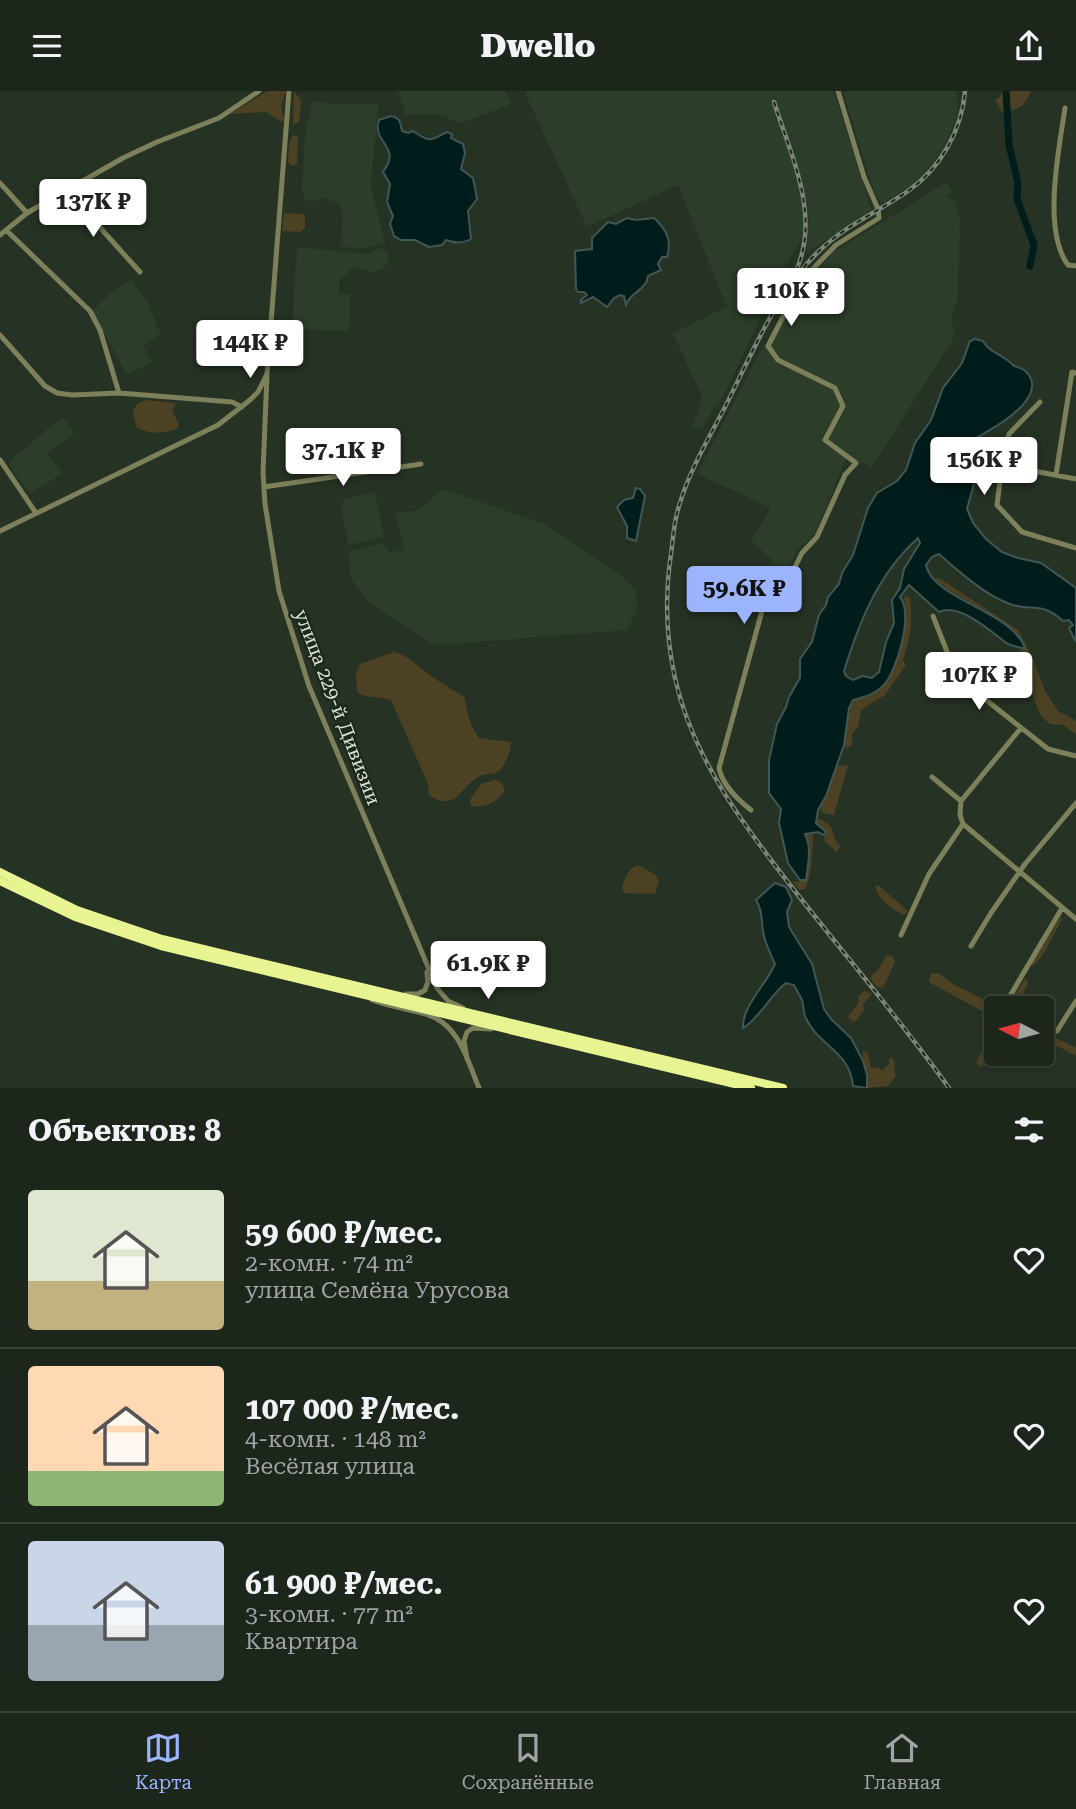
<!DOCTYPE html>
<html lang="ru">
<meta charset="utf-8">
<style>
:root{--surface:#1c261b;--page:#293228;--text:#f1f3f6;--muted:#a0a5a3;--line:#3a433a;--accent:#9cb4fd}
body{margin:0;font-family:"Roboto Serif",serif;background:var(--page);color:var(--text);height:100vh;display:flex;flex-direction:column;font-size:26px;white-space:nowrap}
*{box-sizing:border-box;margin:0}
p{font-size:23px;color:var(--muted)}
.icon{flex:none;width:38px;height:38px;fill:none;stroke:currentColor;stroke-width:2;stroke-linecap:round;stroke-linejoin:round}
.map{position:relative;height:997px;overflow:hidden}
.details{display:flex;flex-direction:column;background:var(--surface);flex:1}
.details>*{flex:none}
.needle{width:46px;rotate:276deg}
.controls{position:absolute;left:984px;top:905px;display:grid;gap:14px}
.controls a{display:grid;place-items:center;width:70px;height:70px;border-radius:7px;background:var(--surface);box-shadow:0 4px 10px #0003,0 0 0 2px var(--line);font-size:35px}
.price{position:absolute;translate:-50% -60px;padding:0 16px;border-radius:7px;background:#fff;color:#222;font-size:23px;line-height:46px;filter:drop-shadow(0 2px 4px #0008)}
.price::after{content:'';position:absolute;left:50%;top:42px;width:21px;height:16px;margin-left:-10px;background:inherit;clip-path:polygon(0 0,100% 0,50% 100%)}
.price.current{background:var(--accent);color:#111}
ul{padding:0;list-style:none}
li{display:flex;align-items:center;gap:21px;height:175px;padding:0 28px}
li+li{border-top:2px solid var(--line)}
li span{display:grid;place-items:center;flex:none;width:196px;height:140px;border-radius:7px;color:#555}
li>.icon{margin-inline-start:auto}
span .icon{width:84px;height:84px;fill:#fffc;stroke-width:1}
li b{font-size:30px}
h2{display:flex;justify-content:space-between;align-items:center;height:84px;padding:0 28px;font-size:30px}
header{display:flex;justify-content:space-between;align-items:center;height:91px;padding:0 28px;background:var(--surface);font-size:32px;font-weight:800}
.tab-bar{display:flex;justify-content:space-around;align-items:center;height:98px;border-top:2px solid var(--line);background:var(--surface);font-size:19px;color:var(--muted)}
.tab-bar a{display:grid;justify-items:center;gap:4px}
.tab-bar .current{color:var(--accent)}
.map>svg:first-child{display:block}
.built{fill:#2c3d29}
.green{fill:#4c4122}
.water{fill:#001c1b;stroke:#415754;stroke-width:2;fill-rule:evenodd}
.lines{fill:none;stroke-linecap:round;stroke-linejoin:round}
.river{stroke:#001c1b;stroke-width:7}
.minor{stroke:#7c815b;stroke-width:5}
.highway{stroke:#e8f491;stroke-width:8}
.rail-casing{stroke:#7b8679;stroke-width:4.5}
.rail{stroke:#1d291a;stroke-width:2;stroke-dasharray:5;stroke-linecap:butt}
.labels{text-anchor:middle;stroke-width:5;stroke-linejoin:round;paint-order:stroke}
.street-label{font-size:19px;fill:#dae2d9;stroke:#1d291a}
</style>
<header><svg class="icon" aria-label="menu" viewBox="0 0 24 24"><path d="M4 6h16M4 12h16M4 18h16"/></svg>Dwello<svg class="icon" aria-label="share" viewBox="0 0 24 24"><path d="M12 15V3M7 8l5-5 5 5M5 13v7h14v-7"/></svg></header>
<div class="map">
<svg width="1076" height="997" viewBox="0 0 1076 997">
<rect width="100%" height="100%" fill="#263324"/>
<path class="built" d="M398,0H505L511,13L462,32L436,23L406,24Z
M524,0H834L872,120L806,162L809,129L808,118L804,119V137L800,151L785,177L793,182L784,200L771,194L757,213L761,217L759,231L718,316H714L702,339L693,336L702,306L673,242L727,216L678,94L587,136Z
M843,0H956L958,24L943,58L921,89L881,113L871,92Z
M312,10L333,13H378L371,96L385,152L361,158L340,155L343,124L338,112L324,107L311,111L305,108L302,98L306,32L310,28Z
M947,91L952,101L946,105L956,111L960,130L958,206L951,228L955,241L953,248L872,376L847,365L815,443L798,457L783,489L773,470L751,449L771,417L697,383L755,270L801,197L834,161Z
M297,156L368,163L379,157L387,160L389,169L383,178L375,181L352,177L339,190V203H350L349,240L292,238Z
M132,188L148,212L161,243L143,254L152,271L127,284L92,220L111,202Z
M62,326L75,342L47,362L63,382L30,403L11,377L9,370Z
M441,400H450L547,434L621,485L635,499L637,508L636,520L627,539L439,554L430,551L380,519L369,511L355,494L350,484L348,460L383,452L389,461L404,459L395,421L416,420Z
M375,401L384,446L348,454L341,413L345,408Z"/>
<path class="green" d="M267,0H286L281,15L284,30H280L266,21L230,23Z
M294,0L301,10L299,31L293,34Z
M1002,0H1031C1023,17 1021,18 1002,21L995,9L1000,6Z
M293,44L298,46L297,73L292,75L288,72L289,53Z
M284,122L303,123L305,126V137L300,141L282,140Z
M144,309L176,312L172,320L179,333L177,338C162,342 152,344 137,337L133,322L136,314Z
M939,487L1018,539L1033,567L1045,600L1058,620L1076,630V644L1064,634L1050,633L1041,625L1019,572V559L1024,557C1019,533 954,505 934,488Z
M906,504L910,508C913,530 910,548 903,569L906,574L885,604L861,619L858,636L852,643V654L846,658L844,654L849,617L853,609L871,604L906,515L904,508Z
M394,561C411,566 418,576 431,585C442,593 454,599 465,607C466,620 471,637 479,647L511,651C510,661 506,675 497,681C492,684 485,682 480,685C460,695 457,722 429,704L428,693L391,609C380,605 366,608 357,601L356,582L360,573Z
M848,674L834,724L826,723L820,719L837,675Z
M495,689L501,691L505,699C496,712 486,717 471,715L470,709L481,693Z
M819,728C838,735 829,743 840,755L837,762L824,749L825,741L816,732Z
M804,743H813C812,761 813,782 805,798L799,799L793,791L806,789C808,772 812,758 804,743Z
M638,774L656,784L659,791L655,803L624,802L622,797C625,787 628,777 638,774Z
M878,794L908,820L904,824C892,820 878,807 875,795Z
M1061,825L1062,828L1043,864L1033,875L1031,871C1043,858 1050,840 1061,825Z
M887,864L893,866L895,871L883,897L877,896L872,890L871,884L876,881Z
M931,882H938L953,893L1000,917H996V928L929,891Z
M1026,887L1028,892L1016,917H1004Z
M865,900L872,903L863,913L864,919L856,930H851L848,925L858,913L859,904Z
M996,930V952L982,976L976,972Z
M1041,939L1076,957V965L1060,956L1041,953Z
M863,960L868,962L871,977L878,976L882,980L889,973V968L891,966L895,971L894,979L896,985L888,995L867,997C867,984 862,973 863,960Z"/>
<path class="water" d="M391,25C401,27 400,32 402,40L408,42L413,40C430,52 430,50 447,41L452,43L451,47L463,53L465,62L461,78L473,87L477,108L468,120L471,148C462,153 455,152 446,149L442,154L429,156L415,149H401L394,145L390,133L393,125L387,111L390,93L383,81C403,55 371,52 379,29Z
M627,127L636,129L654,127C667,139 672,150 667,166H662L658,173L661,179L648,185C646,200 631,200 626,214L624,205L620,204L614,207L607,216L593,206L581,212V209L587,204L584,201H578L576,198L575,160L592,158V147L608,131L616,133Z
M975,248L983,250C989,262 1005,264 1014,275C1022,277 1028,280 1031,288C1040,312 992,338 976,347L972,361L976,385L967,418L973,432L986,448L1002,461L1018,467L1041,472L1076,497V551L1069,537L1073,534L1069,529L1063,530C1040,509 1032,522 1007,512C984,503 957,479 939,463L932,466L926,474C932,508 1015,521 1025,558C1019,556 1013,555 1008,553C992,542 960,511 939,521L909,494L900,506C914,522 897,581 883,595C874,604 864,606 853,609L849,617L844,654L826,705L818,719L816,732L826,741L824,744L818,741L805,743C812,758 808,772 806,789H800L788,772L779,732L781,718L769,702V669L777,633L786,616L789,606L800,587V568L812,551L819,524L826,514L828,506L839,493L842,482L853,464L868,417L877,402L897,390L906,379L915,352L931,329L943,297L962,272L970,250ZM918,447L920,452L904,478L900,497L892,509L894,532L886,551L879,581L872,587L862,585L853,589L846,585L844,580C860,529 878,483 918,447Z
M636,397L640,398L645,405L636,450L627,447V435L617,416L624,409L633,407Z
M775,792L786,796L792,809L787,821L789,836L812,873L824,918L831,928L851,947L863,970L867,984V997L853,995C850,959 817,955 805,925C803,920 804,914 802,909C800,904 796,899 794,894L786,892C770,904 761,926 743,937C742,915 766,894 775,873C771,864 766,854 764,845C761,832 763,819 756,809Z"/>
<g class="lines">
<path class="river" d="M1006,0L1009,54L1018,92L1017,108L1034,154L1030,175"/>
<path class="minor" d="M1065,17C1059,58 1042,139 1068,174L1076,175
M0,92L27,122
M73,96L103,140L140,181
M6,139L90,220L100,239L119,302
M0,144L27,122L123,67L157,51L219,27L259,0
M0,244L45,295L57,302L72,304L119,302L232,311L242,316
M267,283L263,381L265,413L279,500L309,595L437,897L448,910L463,917
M1040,311L1009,343L1004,359L997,414L1022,441L1076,457
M0,369L36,422
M1002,374L1076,388
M1056,384L1072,281L1076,282
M264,396L421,373
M0,440L218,334L250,309L258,301L267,283L289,0
M933,525L957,586L1048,658L1076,665
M932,686L961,710L960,724L963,733L1076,828
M961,710L1021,637
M751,719C738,709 722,693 719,677L762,520L788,490L802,462L817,446L845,384L856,372L825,349L843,315L835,297L778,269L768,255L802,189L836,154L879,127L878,118L864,86L838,0
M901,844L929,783L963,733
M971,855L991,822L1025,773L1076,712
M406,903H418L425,899L428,891L427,881
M372,909C390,916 409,918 426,923C459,933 467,968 479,997
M1007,910L1062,817
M1057,940L1076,910
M467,968L464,950L467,941L473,937L491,938"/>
<path class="highway" d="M0,781L77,819L162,848L783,997
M0,790L75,826L161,855L751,997"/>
<g class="rail-casing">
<path id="rail" d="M774,11C791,65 821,124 796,180
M949,997C902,931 848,868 798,804C747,739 693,669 675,587C666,547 665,503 671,463C673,447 674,430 679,415C689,381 707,350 724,318C750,267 777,200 819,160C846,134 878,121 908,100C940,78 962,39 965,0"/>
</g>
<use href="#rail" class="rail"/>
</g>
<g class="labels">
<g class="street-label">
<text transform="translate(338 616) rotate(69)" y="7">улица 229-й Дивизии</text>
</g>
</g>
</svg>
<div class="controls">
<a><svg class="needle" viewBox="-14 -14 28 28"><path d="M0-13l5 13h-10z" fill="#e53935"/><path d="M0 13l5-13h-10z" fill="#a0a5a3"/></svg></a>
</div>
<b class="price" style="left:93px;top:148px">137K ₽</b>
<b class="price" style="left:791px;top:237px">110K ₽</b>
<b class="price" style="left:250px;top:289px">144K ₽</b>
<b class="price" style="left:343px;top:397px">37.1K ₽</b>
<b class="price" style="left:984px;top:406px">156K ₽</b>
<b class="price current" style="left:744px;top:535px">59.6K ₽</b>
<b class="price" style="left:979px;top:621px">107K ₽</b>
<b class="price" style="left:488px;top:910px">61.9K ₽</b>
</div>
<section class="details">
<h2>Объектов: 8<svg class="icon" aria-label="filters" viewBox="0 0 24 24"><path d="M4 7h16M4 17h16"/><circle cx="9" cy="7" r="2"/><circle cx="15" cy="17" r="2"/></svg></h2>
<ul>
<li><span style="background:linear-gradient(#dfe7d0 65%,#c2b280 0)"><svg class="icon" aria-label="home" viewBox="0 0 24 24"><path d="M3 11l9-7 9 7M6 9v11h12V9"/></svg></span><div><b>59 600 ₽/мес.</b><p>2-комн. · 74 m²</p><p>улица Семёна Урусова</p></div><svg class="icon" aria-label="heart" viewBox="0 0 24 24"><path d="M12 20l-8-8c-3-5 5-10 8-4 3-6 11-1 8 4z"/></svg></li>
<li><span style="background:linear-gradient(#ffd9b3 75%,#8fb573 0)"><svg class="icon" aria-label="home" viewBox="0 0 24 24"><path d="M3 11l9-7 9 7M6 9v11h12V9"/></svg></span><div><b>107 000 ₽/мес.</b><p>4-комн. · 148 m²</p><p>Весёлая улица</p></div><svg class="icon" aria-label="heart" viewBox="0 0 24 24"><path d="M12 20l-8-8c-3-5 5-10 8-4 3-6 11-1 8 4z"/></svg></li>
<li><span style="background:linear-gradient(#c9d6e8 60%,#9aa5b1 0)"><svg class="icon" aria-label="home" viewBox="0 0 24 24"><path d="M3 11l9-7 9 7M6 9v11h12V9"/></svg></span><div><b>61 900 ₽/мес.</b><p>3-комн. · 77 m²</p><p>Квартира</p></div><svg class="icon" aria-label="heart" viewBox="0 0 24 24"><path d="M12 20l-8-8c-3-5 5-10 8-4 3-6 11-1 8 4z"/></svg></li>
</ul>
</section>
<nav class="tab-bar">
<a class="current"><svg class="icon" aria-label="map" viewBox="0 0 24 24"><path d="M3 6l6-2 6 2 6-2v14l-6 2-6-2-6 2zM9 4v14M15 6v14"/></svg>Карта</a>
<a><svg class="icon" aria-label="saved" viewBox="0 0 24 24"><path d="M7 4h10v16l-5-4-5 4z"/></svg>Сохранённые</a>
<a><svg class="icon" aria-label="home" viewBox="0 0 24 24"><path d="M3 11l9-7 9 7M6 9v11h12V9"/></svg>Главная</a>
</nav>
